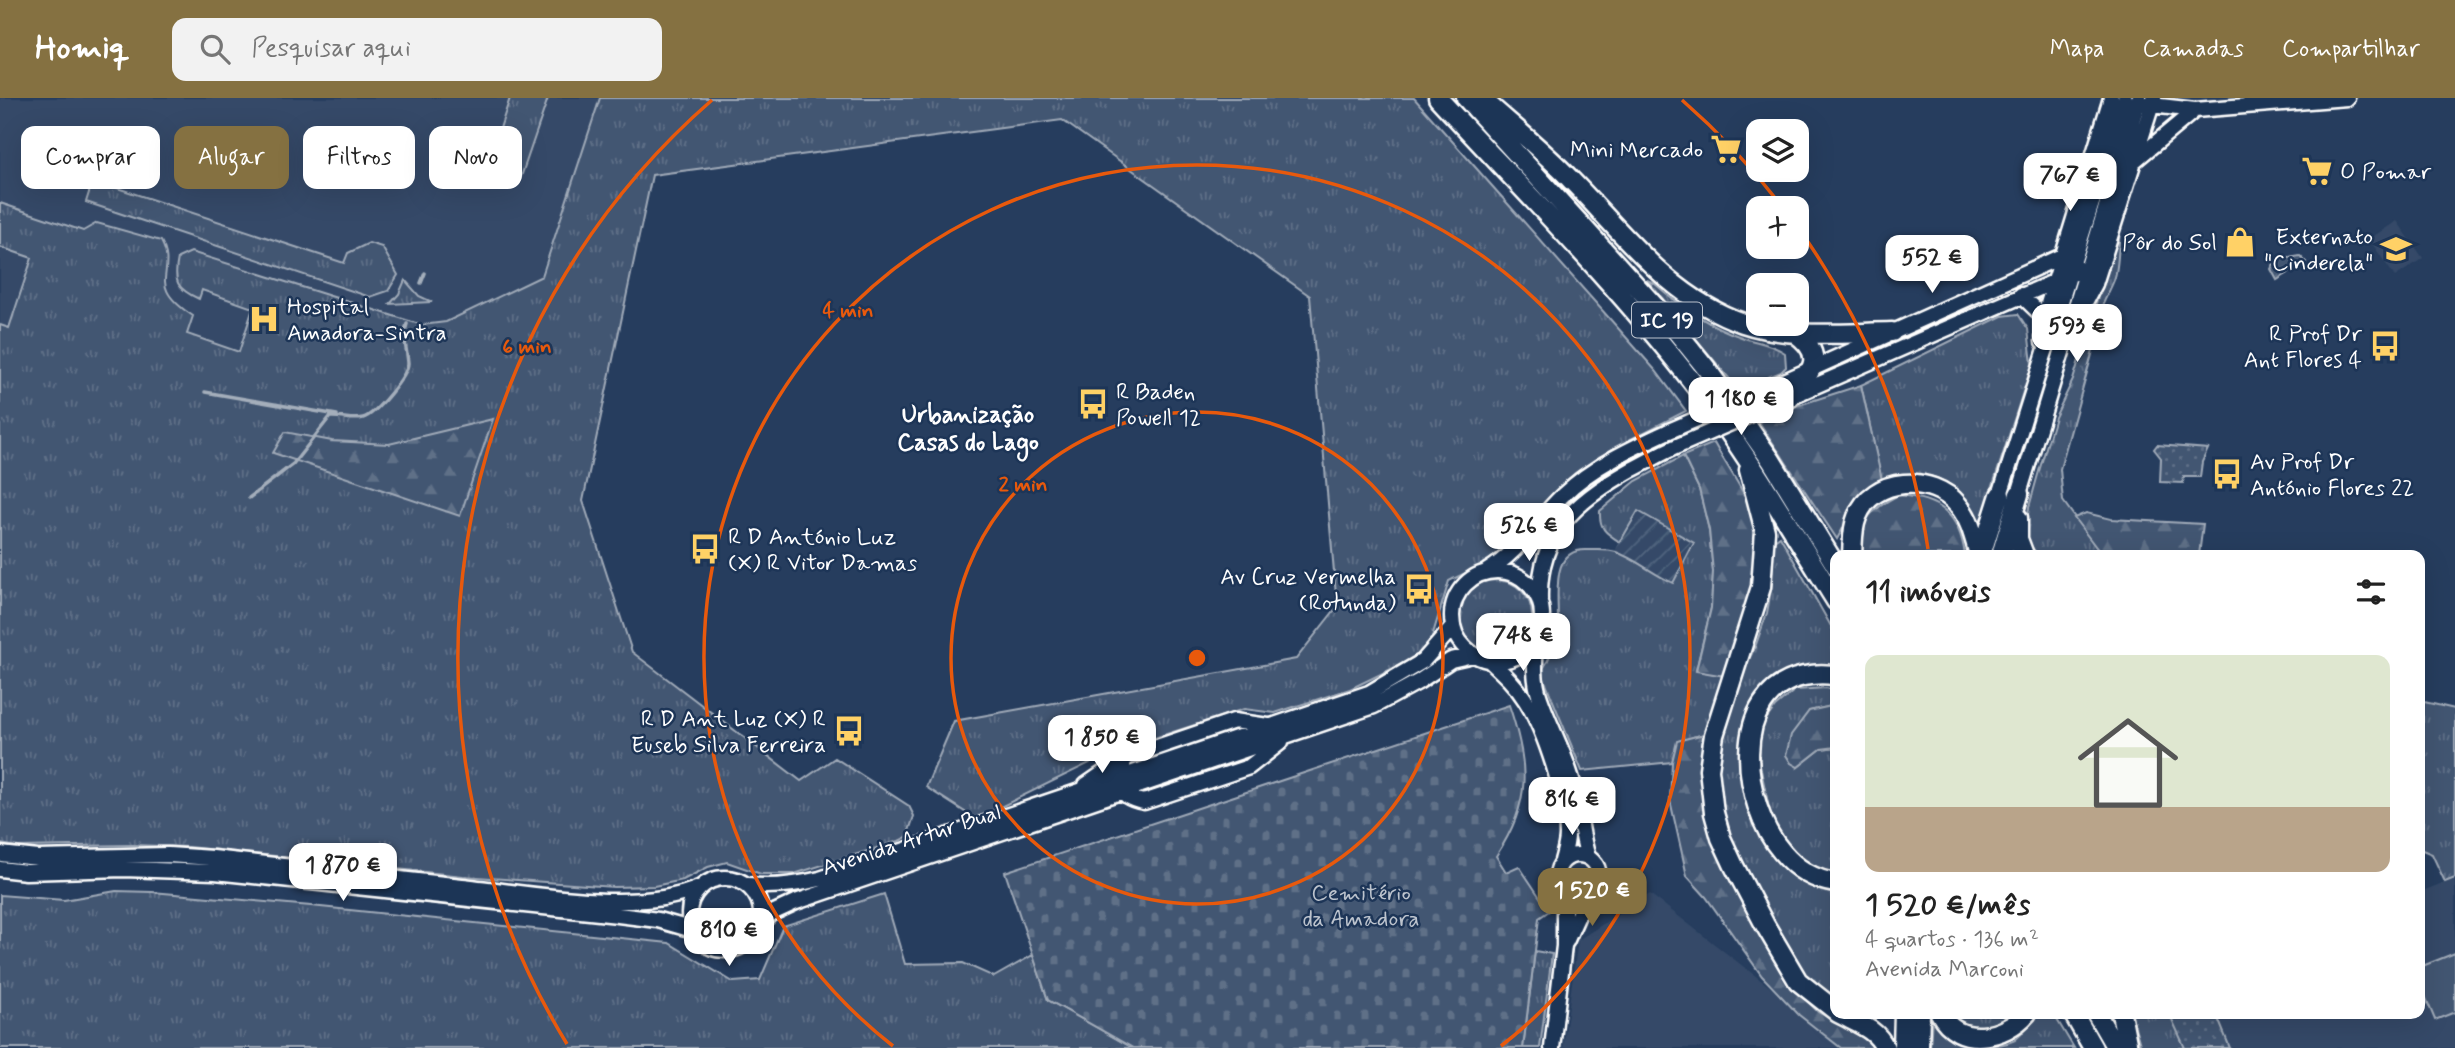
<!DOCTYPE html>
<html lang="pt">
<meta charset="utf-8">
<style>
:root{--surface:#fff;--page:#f2f2f2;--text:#222;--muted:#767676;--accent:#857141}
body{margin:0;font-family:Mynerve,sans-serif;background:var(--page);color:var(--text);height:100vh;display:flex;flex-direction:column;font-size:26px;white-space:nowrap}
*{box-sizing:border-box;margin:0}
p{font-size:23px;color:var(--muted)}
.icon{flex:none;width:38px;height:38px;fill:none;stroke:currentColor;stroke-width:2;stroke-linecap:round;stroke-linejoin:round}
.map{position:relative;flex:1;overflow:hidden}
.side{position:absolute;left:1830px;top:452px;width:595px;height:469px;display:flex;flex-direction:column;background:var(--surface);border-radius:14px;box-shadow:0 7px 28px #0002}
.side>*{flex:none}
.top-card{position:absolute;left:21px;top:28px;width:665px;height:63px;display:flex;gap:14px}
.tools{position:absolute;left:1746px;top:21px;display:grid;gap:14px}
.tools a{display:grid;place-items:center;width:63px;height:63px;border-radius:14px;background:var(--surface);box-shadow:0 7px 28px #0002;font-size:35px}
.price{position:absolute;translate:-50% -60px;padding:0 16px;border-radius:14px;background:#fff;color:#222;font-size:23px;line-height:46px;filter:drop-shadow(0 2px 4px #0008)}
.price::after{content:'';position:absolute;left:50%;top:42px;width:21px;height:16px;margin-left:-10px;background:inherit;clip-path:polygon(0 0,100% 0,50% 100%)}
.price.selected{background:var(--accent);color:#fff}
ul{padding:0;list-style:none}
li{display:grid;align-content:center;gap:14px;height:371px;padding:0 35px}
li span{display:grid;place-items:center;height:217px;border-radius:14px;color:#555}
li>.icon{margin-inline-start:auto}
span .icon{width:126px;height:126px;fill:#fffc;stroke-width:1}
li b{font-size:30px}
h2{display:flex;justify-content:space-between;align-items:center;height:84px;padding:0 35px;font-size:30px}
.tag{padding:0 24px;border-radius:14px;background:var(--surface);box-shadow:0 7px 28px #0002;font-size:24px;line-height:63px}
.tag.selected{background:var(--accent);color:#fff}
header{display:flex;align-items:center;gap:42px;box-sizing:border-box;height:98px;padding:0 35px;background:var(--accent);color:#fff}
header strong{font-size:33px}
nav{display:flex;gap:38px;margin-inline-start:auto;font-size:24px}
.search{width:490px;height:63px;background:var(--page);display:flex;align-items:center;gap:18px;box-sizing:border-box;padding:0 24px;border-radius:14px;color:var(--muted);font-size:26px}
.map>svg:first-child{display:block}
.built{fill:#344a68}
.industrial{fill:url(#industrial-furrows)}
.grass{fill:url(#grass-tufts);stroke:#a0aab8;stroke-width:2}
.forest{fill:url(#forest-firs);stroke:#a0aab8;stroke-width:2}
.cemetery{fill:url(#cemetery-stones);stroke:#a0aab8;stroke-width:2}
.park{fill:url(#park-dots);stroke:#a0aab8;stroke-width:2}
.garden{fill:#425672;stroke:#a0aab8;stroke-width:2}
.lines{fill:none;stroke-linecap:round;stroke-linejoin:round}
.stream{stroke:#a4aebb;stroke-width:3.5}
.secondary-casing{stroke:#fff;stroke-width:19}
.highway-casing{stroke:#fff;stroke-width:23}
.secondary{stroke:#1d3557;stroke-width:14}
.highway{stroke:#1d3557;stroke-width:18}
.secondary-bridge-casing{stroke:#fff;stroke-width:19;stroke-linecap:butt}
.secondary-bridge{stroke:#1d3557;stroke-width:14}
.ring{fill:none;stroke:#e8590c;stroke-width:3.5}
.labels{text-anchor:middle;stroke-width:5;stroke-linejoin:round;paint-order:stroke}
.shield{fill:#1d3557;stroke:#bbc2cd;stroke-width:2}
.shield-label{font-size:21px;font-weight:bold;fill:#fff}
.poi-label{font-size:23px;fill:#fff;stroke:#1d3557;text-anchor:end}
.street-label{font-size:23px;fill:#fff;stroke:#1d3557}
.park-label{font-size:23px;fill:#bdc4ce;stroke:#1d3557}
.neighbourhood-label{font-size:24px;font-weight:bold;fill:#fff;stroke:#1d3557}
.centre{fill:#e8590c;stroke:#1d3557;stroke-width:3.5}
.ring-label{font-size:21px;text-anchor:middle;font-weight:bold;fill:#e8590c;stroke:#1d3557;stroke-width:5;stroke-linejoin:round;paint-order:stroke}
</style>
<header>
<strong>Homiq</strong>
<div class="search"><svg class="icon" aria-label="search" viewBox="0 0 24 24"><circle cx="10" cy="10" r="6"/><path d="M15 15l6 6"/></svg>Pesquisar aqui</div>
<nav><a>Mapa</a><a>Camadas</a><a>Compartilhar</a></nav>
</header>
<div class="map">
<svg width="2455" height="950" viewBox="0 0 2455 950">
<defs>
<pattern id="industrial-furrows" width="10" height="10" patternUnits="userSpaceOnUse" patternTransform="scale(1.75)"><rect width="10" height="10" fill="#344a68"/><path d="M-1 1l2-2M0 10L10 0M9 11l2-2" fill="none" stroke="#52657f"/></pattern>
<pattern id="grass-tufts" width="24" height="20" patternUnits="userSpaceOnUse" patternTransform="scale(1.75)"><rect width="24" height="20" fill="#425672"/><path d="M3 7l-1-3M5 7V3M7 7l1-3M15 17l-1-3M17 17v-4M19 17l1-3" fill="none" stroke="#5e6f87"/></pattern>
<pattern id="forest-firs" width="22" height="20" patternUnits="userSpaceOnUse" patternTransform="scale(1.75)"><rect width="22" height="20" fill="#425672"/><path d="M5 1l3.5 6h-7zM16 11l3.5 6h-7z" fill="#5e6f87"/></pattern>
<pattern id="cemetery-stones" width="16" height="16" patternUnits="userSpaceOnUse" patternTransform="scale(1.75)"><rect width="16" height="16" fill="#425672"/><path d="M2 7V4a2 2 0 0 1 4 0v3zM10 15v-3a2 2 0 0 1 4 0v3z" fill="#5e6f87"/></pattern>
<pattern id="park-dots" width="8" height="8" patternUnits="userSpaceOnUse" patternTransform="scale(1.75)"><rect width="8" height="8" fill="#425672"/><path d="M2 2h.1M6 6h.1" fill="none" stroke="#5e6f87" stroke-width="1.8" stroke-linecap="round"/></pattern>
</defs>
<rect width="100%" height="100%" fill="#263d5e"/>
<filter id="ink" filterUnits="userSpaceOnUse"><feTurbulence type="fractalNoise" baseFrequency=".0143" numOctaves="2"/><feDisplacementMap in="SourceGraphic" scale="14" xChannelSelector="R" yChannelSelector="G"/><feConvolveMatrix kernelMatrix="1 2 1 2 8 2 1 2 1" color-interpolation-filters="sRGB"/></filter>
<g filter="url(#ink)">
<path class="built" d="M0,0H600L460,418L0,264Z
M2397,123L2423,160L2395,179L2369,141Z
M2455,780V950H2162L2154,915H2420V794Z
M1650,796L1848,950H1563L1578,842Z"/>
<path class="industrial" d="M1637,413L1695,446L1672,486L1615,453Z"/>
<path class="grass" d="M510,0H548L521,79L488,67Z
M600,0H1414L1656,273L1686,313L1615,349L1575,375L1547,402L1521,437L1488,464L1449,483L1432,539L1416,559L1350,591L1275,615L1244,611L1114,653L976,721L926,689L954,623L1296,561L1337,509L1310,198L1062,22L652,77L583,403L632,554L801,683L835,660L909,708L914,718L907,739L899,743L794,776H761L727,764L708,769L683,782L654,788L614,789L463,778L188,749L133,747L18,749L0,746V227L9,230L32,160L0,149V105L83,133L97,125L161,143C179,176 143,185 193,218L187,236L239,254L253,210L202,192L199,201C177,191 173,184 178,160L191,154L422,227L446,224L542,178Z
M93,82L344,165L348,155L369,145L382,149L398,177L388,193L370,199L86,104Z
M2118,132H2120C2118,146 2119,170 2114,182C2108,198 2094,217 2098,235L2060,371L2063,403L2102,457H2038L2025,440L2029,409L2037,380L2055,319L2073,282Z
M405,182L419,198L432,204L390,206L399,196Z
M1647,182L1654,185C1683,210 1708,228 1744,240C1759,245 1772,246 1785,255L1786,269L1781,274L1738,291Z
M2018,216L2028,231L2032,266L1983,418L1977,425C1952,378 1934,369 1882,384L1861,287L2002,218Z
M1683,358L1699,391L1709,432L1713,474L1711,510L1696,572L1725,578L1708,635L1678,643L1672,664L1582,673L1541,574C1549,562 1555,549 1557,534C1562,508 1544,449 1589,452C1598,452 1608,451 1616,454C1636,461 1654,477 1673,485L1694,445L1638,413L1620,444C1606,435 1599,431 1600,413L1636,383Z
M1780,438L1836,537V573L1770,586L1747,694L1772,754L1791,776L1821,793L1836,796V907L1803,880L1773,823L1729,735L1717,677L1719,652L1738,584L1755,549L1767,515L1772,486L1773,443Z
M1460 518a36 36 0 1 1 72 0a36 36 0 1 1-72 0Z
M1826,590L1836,592V607L1809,613L1798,669L1821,651L1836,649V779L1804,767L1785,747L1771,719L1759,663L1757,645L1763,626L1775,609L1795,592Z
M2420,603L2455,611V780L2445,784L2432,756L2420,751Z
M116,793L152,794L311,808L669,845L733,884L760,882L783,828L884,796L905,866L963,865L994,879L1033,857L1048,902L1133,950H0V797L64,802Z
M1535,853L1552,856L1540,950H1523Z
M1950,915H2018L1984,934L1964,928Z
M2036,915H2053L2074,950H1930L1932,920C1937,927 1943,936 1950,941C1967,950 1998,950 2015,942C2024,935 2030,925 2036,915Z
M2131,915H2191L2202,950H2141Z"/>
<path class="forest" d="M1861,287L1883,387L1861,398L1837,441L1759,324L1796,308Z
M493,321L460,418L273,355L285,334L332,343L389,346Z
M1714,345C1727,369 1750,400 1756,426C1767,473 1740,533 1725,578L1696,573L1711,510L1713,474L1709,432L1699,391L1683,358Z
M1898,397C1939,401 1959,414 1965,457H1860C1856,424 1872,411 1898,397Z
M2086,415L2111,421L2203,426L2199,457H2102L2074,420Z
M1836,607V649L1821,651L1798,669L1791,665L1786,657L1791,637L1809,613Z
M1708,635L1701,679L1707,718L1785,881L1818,914L1872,945L1876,950H1841L1799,917L1762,878L1706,799L1687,778L1670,702L1672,664L1677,643Z"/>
<path class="cemetery" d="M1509,607C1529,666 1532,704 1496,758L1506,774L1519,768L1549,813L1539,820L1523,950H1133L1048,902L1005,774Z"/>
<path class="park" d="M2300,158L2306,164L2277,182L2271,171L2276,162Z
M2157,347L2208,351L2202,364L2200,379H2184L2183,385L2160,384L2161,360L2154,351Z
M2169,915H2220L2217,918L2230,950H2185Z"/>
<path class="garden" d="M2455,855V914L2435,922L2420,886V869Z"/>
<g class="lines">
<path class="stream" d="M421,185L425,175
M205,294L337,317
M249,400L293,366L330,319C341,318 353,323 363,320C375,317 408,277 408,265C407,251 402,239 407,226"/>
<g class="secondary-casing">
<path id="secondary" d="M2143,6L2195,12L2347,0
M2133,64L2195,12
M2021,197L2044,219
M2082,210L2095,186L2154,0
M2043,244L2044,219L2111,0
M1778,286L2062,158
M1792,298L2102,163
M2019,396L2139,0
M2000,397L2125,0
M1487,473C1520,454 1536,422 1563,397C1593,368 1632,350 1669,333
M1452 518a45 45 0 1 1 90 0a45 45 0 1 1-90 0Z
M1540,502C1538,435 1576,403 1631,372C1647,364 1663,354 1680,347
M1536,541C1535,561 1533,581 1540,600C1550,629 1565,655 1573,685C1580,710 1580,735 1588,759
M1490,563C1503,575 1516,587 1526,603C1545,633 1567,701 1567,737C1567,746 1564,755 1562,763
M1125,660C1118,683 1114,699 1144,704L1249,669L1281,644
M1086,687L1125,660L1234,623L1268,628
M0,756L38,760L168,757L213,760C296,770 379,779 462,788C529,795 637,817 699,790
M1557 778a21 21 0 1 1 42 0a21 21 0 1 1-42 0Z
M0,771L26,774L123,771L215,774L618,817L658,822L693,832
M689 816a36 36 0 1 1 72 0a36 36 0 1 1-72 0Z
M748,787C773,790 795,787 820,781L1369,595L1423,563L1453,529
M760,828L770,816L796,804L1374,608L1418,584L1451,562L1473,557
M1566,844L1587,797
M1552,950L1564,848V794"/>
</g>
<g class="highway-casing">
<path id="highway" d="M1438,0C1523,92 1613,182 1690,281C1745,351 1789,428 1836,503
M1466,0L1669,224L1706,270L1771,362L1836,468
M1481,0C1511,27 1544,53 1572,83C1624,136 1670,200 1743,225C1791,241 1842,235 1892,234
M1789,300C1809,276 1829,259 1795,235
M1749,372L1765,433L1761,489L1714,637L1709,671L1714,715L1721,740L1734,768L1765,827L1798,883L1836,913
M2018,420V441L2024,457
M1852,457C1853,444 1852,431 1857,419C1872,378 1933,376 1958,407C1970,421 1974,439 1979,457
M1981,457L2000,397
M2001,457L2019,396
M1836,578C1825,575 1815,576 1804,578C1727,594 1742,708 1782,754C1796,771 1814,782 1836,785
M1838,915C1856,925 1876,930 1885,950
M1940,915C1958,950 2005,941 2027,915
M2073,915L2093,950
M2096,915L2116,950
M2121,915L2128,950
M1903,950L1904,915
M1919,950L1920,915"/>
</g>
<use href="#secondary" class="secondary"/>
<use href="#highway" class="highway"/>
<g class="secondary-bridge-casing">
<path id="secondary-bridge" d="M1669,333L1778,286
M1680,347L1789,300"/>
</g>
<use href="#secondary-bridge" class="secondary-bridge"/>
</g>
</g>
<g class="ring">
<circle cx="1197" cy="560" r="246"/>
<path d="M893 948A493 493 0 1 1 1501 948"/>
<path d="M567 946A739 739 0 0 1 712 2M1682 2A739 739 0 0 1 1783 110M1799 131A739 739 0 0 1 1928 451"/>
</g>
<defs>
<g id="supermarket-bare" transform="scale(2.415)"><path d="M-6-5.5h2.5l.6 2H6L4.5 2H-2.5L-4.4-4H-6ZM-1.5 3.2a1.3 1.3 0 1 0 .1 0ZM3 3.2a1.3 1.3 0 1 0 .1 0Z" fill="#ffd166" stroke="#1d3557" stroke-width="2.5" paint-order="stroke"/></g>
<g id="shop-bare" transform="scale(2.415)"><path d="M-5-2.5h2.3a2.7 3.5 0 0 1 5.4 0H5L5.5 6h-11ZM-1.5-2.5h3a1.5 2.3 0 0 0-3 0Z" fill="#ffd166" stroke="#1d3557" stroke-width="2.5" paint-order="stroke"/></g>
<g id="school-bare" transform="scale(2.415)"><path d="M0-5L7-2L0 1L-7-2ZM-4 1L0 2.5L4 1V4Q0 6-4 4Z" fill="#ffd166" stroke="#1d3557" stroke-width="2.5" paint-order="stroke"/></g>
<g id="hospital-bare" transform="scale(2.415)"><path d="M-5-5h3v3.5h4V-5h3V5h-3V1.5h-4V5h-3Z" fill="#ffd166" stroke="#1d3557" stroke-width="2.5" paint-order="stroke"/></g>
<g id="bus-bare" transform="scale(2.415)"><path d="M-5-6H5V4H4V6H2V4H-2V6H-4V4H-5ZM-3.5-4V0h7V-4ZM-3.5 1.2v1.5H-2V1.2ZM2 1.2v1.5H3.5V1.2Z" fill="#ffd166" stroke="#1d3557" stroke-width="2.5" paint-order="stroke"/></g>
</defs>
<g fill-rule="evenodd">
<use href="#supermarket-bare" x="1726" y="51"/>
<use href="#supermarket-bare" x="2317" y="73"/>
<use href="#shop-bare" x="2240" y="144"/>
<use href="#school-bare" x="2396" y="151"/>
<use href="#hospital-bare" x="264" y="221"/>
<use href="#bus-bare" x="2385" y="248"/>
<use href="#bus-bare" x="1093" y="306"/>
<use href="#bus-bare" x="2227" y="376"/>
<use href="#bus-bare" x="705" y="451"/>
<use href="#bus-bare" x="1419" y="491"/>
<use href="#bus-bare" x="849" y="633"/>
</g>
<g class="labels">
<rect class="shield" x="1632" y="204.5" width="70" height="35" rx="5"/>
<g class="shield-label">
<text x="1667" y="229">IC 19</text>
</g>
<g class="poi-label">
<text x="1703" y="59">Mini Mercado</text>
<text x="2340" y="81" text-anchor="start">O Pomar</text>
<text x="2373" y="146">Externato<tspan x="2373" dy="26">"Cinderela"</tspan></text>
<text x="2217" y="152">Pôr do Sol</text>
<text x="287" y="216" text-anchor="start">Hospital<tspan x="287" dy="26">Amadora-Sintra</tspan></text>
<text x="2362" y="243">R Prof Dr<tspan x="2362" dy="26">Ant Flores 4</tspan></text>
<text x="1116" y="301" text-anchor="start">R Baden<tspan x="1116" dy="26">Powell 12</tspan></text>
<text x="2250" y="371" text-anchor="start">Av Prof Dr<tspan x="2250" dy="26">António Flores 22</tspan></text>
<text x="728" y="446" text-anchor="start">R D António Luz<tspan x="728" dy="26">(X) R Vitor Damas</tspan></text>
<text x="1396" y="486">Av Cruz Vermelha<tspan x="1396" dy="26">(Rotunda)</tspan></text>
<text x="826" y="628">R D Ant Luz (X) R<tspan x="826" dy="26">Euseb Silva Ferreira</tspan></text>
</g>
<g class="street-label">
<text transform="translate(911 741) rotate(-18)" y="8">Avenida Artur Bual</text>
</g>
<g class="park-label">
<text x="1361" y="802">Cemitério<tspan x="1361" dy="26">da Amadora</tspan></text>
</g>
<g class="neighbourhood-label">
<text x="968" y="324">Urbanização<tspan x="968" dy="28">Casas do Lago</tspan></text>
</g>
</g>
<circle cx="1197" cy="560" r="10" class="centre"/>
<g class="ring-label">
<text x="848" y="219">4 min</text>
<text x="527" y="255">6 min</text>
<text x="1023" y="393">2 min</text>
</g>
</svg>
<div class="tools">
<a><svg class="icon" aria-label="layers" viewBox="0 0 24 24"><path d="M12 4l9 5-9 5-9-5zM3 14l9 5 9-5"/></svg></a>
<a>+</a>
<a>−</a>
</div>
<b class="price" style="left:2070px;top:115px">767 €</b>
<b class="price" style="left:1932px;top:197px">552 €</b>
<b class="price" style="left:2077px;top:266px">593 €</b>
<b class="price" style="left:1741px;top:339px">1 180 €</b>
<b class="price" style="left:1529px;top:465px">526 €</b>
<b class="price" style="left:1523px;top:575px">748 €</b>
<b class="price" style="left:1102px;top:677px">1 850 €</b>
<b class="price" style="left:1572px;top:739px">816 €</b>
<b class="price" style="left:343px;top:805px">1 870 €</b>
<b class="price selected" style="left:1592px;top:830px">1 520 €</b>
<b class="price" style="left:729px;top:870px">810 €</b>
<div class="top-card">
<a class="tag">Comprar</a>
<a class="tag selected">Alugar</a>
<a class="tag">Filtros</a>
<a class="tag">Novo</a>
</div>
<section class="side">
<h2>11 imóveis<svg class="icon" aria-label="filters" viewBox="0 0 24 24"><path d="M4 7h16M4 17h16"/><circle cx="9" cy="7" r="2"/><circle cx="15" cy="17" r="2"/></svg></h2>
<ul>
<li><span style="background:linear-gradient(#dfe7d0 70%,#b9a48a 0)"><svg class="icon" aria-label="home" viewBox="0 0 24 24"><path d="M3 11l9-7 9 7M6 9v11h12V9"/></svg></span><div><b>1 520 €/mês</b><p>4 quartos · 136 m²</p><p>Avenida Marconi</p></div></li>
</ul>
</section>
</div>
